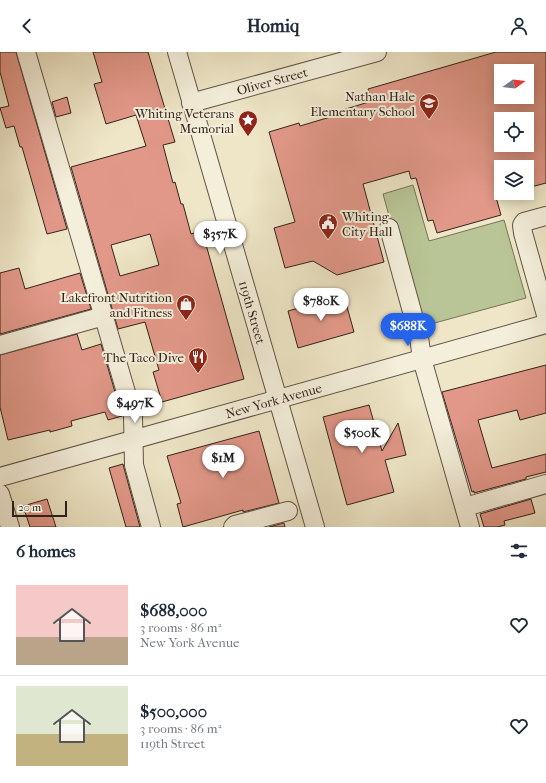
<!DOCTYPE html>
<meta charset="utf-8">
<style>
:root{--surface:#fff;--page:#f2f2f3;--text:#1f2937;--muted:#747a83;--line:#e0e1e3;--accent:#2563eb}
body{margin:0;font-family:"IM FELL French Canon",serif;background:var(--page);color:var(--text);height:100vh;display:flex;flex-direction:column;font-size:15px;white-space:nowrap}
*{box-sizing:border-box;margin:0}
p{font-size:13px;color:var(--muted)}
.icon{flex:none;width:22px;height:22px;fill:none;stroke:currentColor;stroke-width:2;stroke-linecap:round;stroke-linejoin:round}
.map{position:relative;height:475px;overflow:hidden}
.drawer{display:flex;flex-direction:column;background:var(--surface);flex:1}
.drawer>*{flex:none}
.needle{width:26px;rotate:75deg}
.tools{position:absolute;left:494px;top:12px;display:grid;gap:8px}
.tools a{display:grid;place-items:center;width:40px;height:40px;border-radius:0px;background:var(--surface);box-shadow:0 2px 10px #0003;font-size:20px}
.scale{position:absolute;left:12px;bottom:10px;width:55px;box-sizing:border-box;padding-left:4px;border:2px solid #33221b;border-top:0;font-size:11px;line-height:14px;white-space:nowrap;color:#33221b;-webkit-text-stroke:3px #f4efdb;paint-order:stroke}
.price{position:absolute;translate:-50% -34px;padding:0 9px;border-radius:14px;background:#fff;color:#222;font-size:13px;line-height:26px;filter:drop-shadow(0 1px 2px #0008)}
.price::after{content:'';position:absolute;left:50%;top:24px;width:12px;height:9px;margin-left:-6px;background:inherit;clip-path:polygon(0 0,100% 0,50% 100%)}
.price.selected{background:var(--accent);color:#fff}
ul{padding:0;list-style:none}
li{display:flex;align-items:center;gap:12px;height:100px;padding:0 16px}
li+li{border-top:1px solid var(--line)}
li span{display:grid;place-items:center;flex:none;width:112px;height:80px;border-radius:0px;color:#555}
li>.icon{margin-inline-start:auto}
span .icon{width:48px;height:48px;fill:#fffc;stroke-width:1}
li b{font-size:17px}
h2{display:flex;justify-content:space-between;align-items:center;height:48px;padding:0 16px;font-size:17px}
header{display:flex;justify-content:space-between;align-items:center;height:52px;padding:0 16px;background:var(--surface);font-size:18px;font-weight:800}
.map>svg:first-child{display:block}
.green{fill:#b9c596;stroke:#767458}
.building{fill:#e29889;stroke:#33221b;fill-rule:evenodd}
.lines{fill:none;stroke-linecap:round;stroke-linejoin:round}
.minor-casing{stroke:#625346;stroke-width:20}
.minor{stroke:#f4efdb;stroke-width:18}
.labels{text-anchor:middle;stroke-width:4;stroke-linejoin:round;paint-order:stroke}
.street-label{font-size:13px;fill:#33221b;stroke:#f4efdb}
.poi-label{font-size:13px;fill:#33221b;stroke:#f4efdb;text-anchor:end}
</style>
<header><svg class="icon" aria-label="back" viewBox="0 0 24 24"><path d="M15 5l-7 7 7 7"/></svg>Homiq<svg class="icon" aria-label="person" viewBox="0 0 24 24"><circle cx="12" cy="8" r="4"/><path d="M4 21q1-7 8-7t8 7"/></svg></header>
<div class="map">
<svg width="546" height="475" viewBox="0 0 546 475">
<rect width="100%" height="100%" fill="#eee6c7"/>
<filter id="stains"><feTurbulence type="fractalNoise" baseFrequency=".005" numOctaves="4"/><feColorMatrix values="0 0 0 0 .2 0 0 0 0 .09 0 0 0 0 .02 0 0 0 .5 -.17"/></filter>
<radialGradient id="worn" r=".72"><stop offset=".6" stop-color="#630" stop-opacity="0"/><stop offset="1" stop-color="#630" stop-opacity=".3"/></radialGradient>
<path class="green" d="M413,133L429,189L504,168L526,246L420,275L383,142Z"/>
<path class="building" d="M0,0H16L67,177L47,182L22,95H20L14,74L6,76L0,56L9,54L0,20Z
M93,0H148L175,90L163,93L173,131L175,130L181,152H183L191,182L194,181L195,184L203,182L244,327L162,350L153,320L159,318L145,270L118,277L71,115L146,94L136,63L106,72L94,32L102,30ZM150,182L159,213L120,224L111,193Z
M496,0H546V131L527,136V115H501V141H510L496,145L501,163L437,181L433,168L428,169L416,126L411,127L409,119L363,132L384,210L337,223L313,209L285,216L274,176L295,170L269,80L299,71L300,74L337,63L336,60L372,49L368,37ZM501,19H527V45H501ZM501,67H527V93H501Z
M67,45L71,61L56,65L52,50Z
M19,216L25,237L80,221L91,257L0,282V221Z
M344,244L354,280L298,296L288,259Z
M77,282L82,298L101,292L122,364L108,368L105,360L71,369L72,374L50,380V378L8,388L0,355V303Z
M546,313V361L520,368L517,358L478,368L492,416L546,402V420L526,425V427L474,441V439L472,440L442,340Z
M369,353L382,399L398,371L406,403L385,408L394,440L347,453L323,365Z
M259,379L279,451L243,460V458L183,475L177,452L181,451L167,404Z
M123,412L124,416L140,475H126L109,416Z
M47,447L56,475H30L23,454Z
M531,447L535,461L504,469L505,473L497,475H484L480,462Z
M284,471L285,475H269Z"/>
<g class="lines">
<g class="minor-casing">
<g id="minor">
<path d="M26,0L133,364L134,413L151,475"/>
<path id="s1" d="M177,0L315,475"/>
<path id="s2" d="M191,51L377,0"/>
<path d="M546,164L524,170L522,173L523,181L546,263"/>
<path d="M389,176L419,285L422,307L470,475"/>
<path d="M0,293L104,264"/>
<path id="s3" d="M0,425L546,272"/>
<path d="M0,442L10,475"/>
<path d="M465,455L546,432"/>
<path d="M233,475L235,473L288,459"/>
</g>
</g>
<use href="#minor" class="minor"/>
</g>
<defs>
<g id="school-pin" transform="scale(1)"><path d="M0 17L-7.5 6A9.5 9.5 0 1 1 7.5 6Z" fill="#8f2418" stroke="#f4efdb"/><path d="M0-5L7-2L0 1L-7-2ZM-4 1L0 2.5L4 1V4Q0 6-4 4Z" fill="#fff"/></g>
<g id="sight-pin" transform="scale(1)"><path d="M0 17L-7.5 6A9.5 9.5 0 1 1 7.5 6Z" fill="#8f2418" stroke="#f4efdb"/><path d="M0-6L1.8-2.2L6-1.7L2.9 1.2L3.7 5.4L0 3.3L-3.7 5.4L-2.9 1.2L-6-1.7L-1.8-2.2Z" fill="#fff"/></g>
<g id="civic-pin" transform="scale(1)"><path d="M0 17L-7.5 6A9.5 9.5 0 1 1 7.5 6Z" fill="#8f2418" stroke="#f4efdb"/><path d="M-.6-6.5H3V-4.5H.6V-3L4-1V1h2V6H-6V1h2V-1L-.6-3ZM-1.2 2.5V6h2.4V2.5Z" fill="#fff"/></g>
<g id="shop-pin" transform="scale(1)"><path d="M0 17L-7.5 6A9.5 9.5 0 1 1 7.5 6Z" fill="#8f2418" stroke="#f4efdb"/><path d="M-5-2.5h2.3a2.7 3.5 0 0 1 5.4 0H5L5.5 6h-11ZM-1.5-2.5h3a1.5 2.3 0 0 0-3 0Z" fill="#fff"/></g>
<g id="restaurant-pin" transform="scale(1)"><path d="M0 17L-7.5 6A9.5 9.5 0 1 1 7.5 6Z" fill="#8f2418" stroke="#f4efdb"/><path d="M-5-6h1v4h1v-4h1v4h1v-4h1v5L-1.5 .5V6h-2V.5L-5-1ZM5-6V6H3V1.5H1.5Q1.5-4 5-6Z" fill="#fff"/></g>
</defs>
<g fill-rule="evenodd">
<use href="#school-pin" x="429" y="51"/>
<use href="#sight-pin" x="248" y="68"/>
<use href="#civic-pin" x="328" y="171"/>
<use href="#shop-pin" x="186" y="252"/>
<use href="#restaurant-pin" x="198" y="305"/>
</g>
<g class="labels">
<g class="street-label">
<text dy="5" stroke="none"><textPath href="#s2" startOffset="84">Oliver Street</textPath></text>
<text dy="5" stroke="none"><textPath href="#s1" startOffset="271">119th Street</textPath></text>
<text dy="5" stroke="none"><textPath href="#s3" startOffset="284">New York Avenue</textPath></text>
</g>
<g class="poi-label">
<text x="415" y="49">Nathan Hale<tspan x="415" dy="15">Elementary School</tspan></text>
<text x="234" y="66">Whiting Veterans<tspan x="234" dy="15">Memorial</tspan></text>
<text x="342" y="169" text-anchor="start">Whiting<tspan x="342" dy="15">City Hall</tspan></text>
<text x="172" y="250">Lakefront Nutrition<tspan x="172" dy="15">and Fitness</tspan></text>
<text x="184" y="310">The Taco Dive</text>
</g>
</g>
<rect width="100%" height="100%" filter="url(#stains)"/>
<rect width="100%" height="100%" fill="url(#worn)"/>
</svg>
<div class="tools">
<a><svg class="needle" viewBox="-14 -14 28 28"><path d="M0-13l5 13h-10z" fill="#e53935"/><path d="M0 13l5-13h-10z" fill="#747a83"/></svg></a>
<a><svg class="icon" aria-label="locate" viewBox="0 0 24 24"><circle cx="12" cy="12" r="6"/><path d="M12 2v4M12 18v4M2 12h4M18 12h4"/></svg></a>
<a><svg class="icon" aria-label="layers" viewBox="0 0 24 24"><path d="M12 4l9 5-9 5-9-5zM3 14l9 5 9-5"/></svg></a>
</div>
<div class="scale">20 m</div>
<b class="price" style="left:220px;top:203px">$357K</b>
<b class="price" style="left:321px;top:270px">$780K</b>
<b class="price selected" style="left:408px;top:295px">$688K</b>
<b class="price" style="left:135px;top:372px">$497K</b>
<b class="price" style="left:362px;top:402px">$500K</b>
<b class="price" style="left:223px;top:427px">$1M</b>
</div>
<section class="drawer">
<h2>6 homes<svg class="icon" aria-label="filters" viewBox="0 0 24 24"><path d="M4 7h16M4 17h16"/><circle cx="9" cy="7" r="2"/><circle cx="15" cy="17" r="2"/></svg></h2>
<ul>
<li><span style="background:linear-gradient(#f6c9c9 65%,#b9a48a 0)"><svg class="icon" aria-label="home" viewBox="0 0 24 24"><path d="M3 11l9-7 9 7M6 9v11h12V9"/></svg></span><div><b>$688,000</b><p>3 rooms · 86 m²</p><p>New York Avenue</p></div><svg class="icon" aria-label="heart" viewBox="0 0 24 24"><path d="M12 20l-8-8c-3-5 5-10 8-4 3-6 11-1 8 4z"/></svg></li>
<li><span style="background:linear-gradient(#dfe7d0 60%,#c2b280 0)"><svg class="icon" aria-label="home" viewBox="0 0 24 24"><path d="M3 11l9-7 9 7M6 9v11h12V9"/></svg></span><div><b>$500,000</b><p>3 rooms · 86 m²</p><p>119th Street</p></div><svg class="icon" aria-label="heart" viewBox="0 0 24 24"><path d="M12 20l-8-8c-3-5 5-10 8-4 3-6 11-1 8 4z"/></svg></li>
</ul>
</section>
